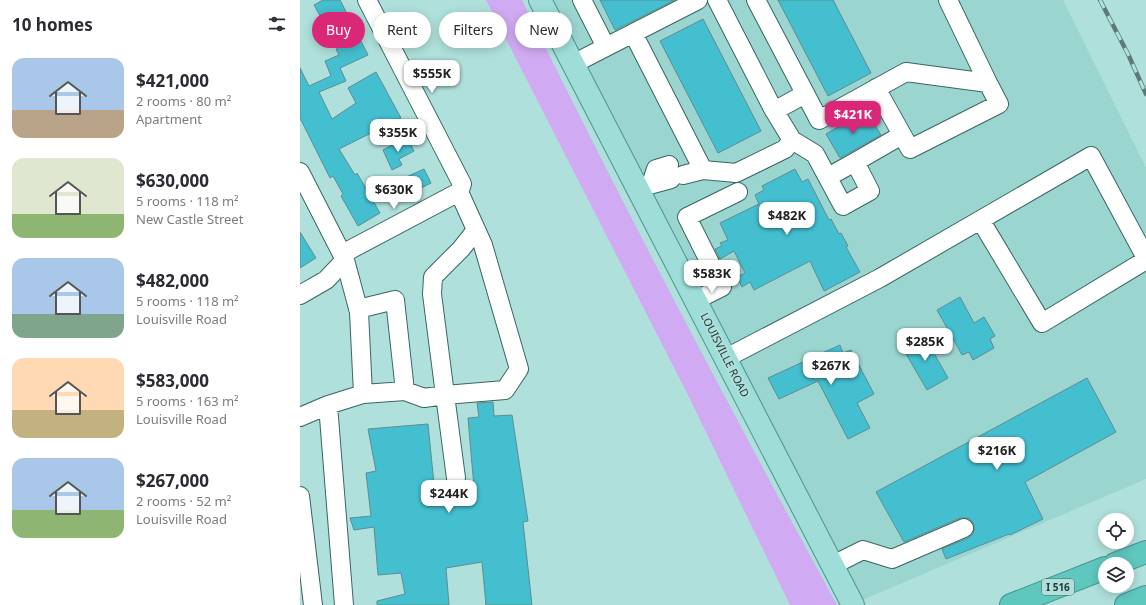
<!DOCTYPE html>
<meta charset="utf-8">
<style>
:root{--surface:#fff;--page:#f2f2f3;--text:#2b2b33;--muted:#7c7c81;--accent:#db2777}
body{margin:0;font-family:"Noto Sans",sans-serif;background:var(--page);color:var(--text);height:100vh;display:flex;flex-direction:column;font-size:15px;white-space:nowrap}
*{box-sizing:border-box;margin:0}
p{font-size:13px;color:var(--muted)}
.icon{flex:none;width:22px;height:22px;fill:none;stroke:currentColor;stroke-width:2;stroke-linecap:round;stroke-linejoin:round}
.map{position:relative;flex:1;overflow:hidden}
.panel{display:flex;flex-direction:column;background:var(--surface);width:300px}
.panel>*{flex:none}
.banner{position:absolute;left:12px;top:12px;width:380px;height:36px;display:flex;gap:8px}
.tools{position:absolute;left:798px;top:513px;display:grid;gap:8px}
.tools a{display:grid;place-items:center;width:36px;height:36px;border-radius:50%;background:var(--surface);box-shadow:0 2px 10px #0003;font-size:20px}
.price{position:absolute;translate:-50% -34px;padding:0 9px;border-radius:8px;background:#fff;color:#222;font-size:13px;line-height:26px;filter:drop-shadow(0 1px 2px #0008)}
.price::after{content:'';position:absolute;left:50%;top:24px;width:12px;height:9px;margin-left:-6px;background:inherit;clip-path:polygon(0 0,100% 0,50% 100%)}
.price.current{background:var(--accent);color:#fff}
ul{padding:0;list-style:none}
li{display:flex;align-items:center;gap:12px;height:100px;padding:0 12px}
li span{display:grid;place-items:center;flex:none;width:112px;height:80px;border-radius:12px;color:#555}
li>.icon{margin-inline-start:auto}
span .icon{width:48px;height:48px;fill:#fffc;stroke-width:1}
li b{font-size:17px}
h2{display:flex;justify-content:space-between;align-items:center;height:48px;padding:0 12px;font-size:17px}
.pill{padding:0 14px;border-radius:18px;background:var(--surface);box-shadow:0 2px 10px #0003;font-size:14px;line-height:36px}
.pill.current{background:var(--accent);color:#fff}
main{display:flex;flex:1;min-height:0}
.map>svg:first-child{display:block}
.built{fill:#9ad5cf}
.green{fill:#d0aaf3}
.building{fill:#43bfd0;stroke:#5d8c93}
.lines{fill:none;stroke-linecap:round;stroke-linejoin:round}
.minor-casing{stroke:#386662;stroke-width:20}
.major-casing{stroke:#4a958f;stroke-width:24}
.highway-casing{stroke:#4a958f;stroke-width:24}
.minor{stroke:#fff;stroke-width:18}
.major{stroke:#9eddd8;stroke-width:22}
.highway{stroke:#5ec7be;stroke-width:22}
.rail-casing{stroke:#5c7b78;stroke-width:4.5}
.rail{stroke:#afe0db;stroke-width:3;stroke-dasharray:9;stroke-linecap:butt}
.labels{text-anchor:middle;stroke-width:4;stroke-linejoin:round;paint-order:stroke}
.shield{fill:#afe0db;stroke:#4e6b68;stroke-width:1}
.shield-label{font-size:10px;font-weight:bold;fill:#253937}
.street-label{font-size:11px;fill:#253937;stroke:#afe0db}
</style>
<main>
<section class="panel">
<h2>10 homes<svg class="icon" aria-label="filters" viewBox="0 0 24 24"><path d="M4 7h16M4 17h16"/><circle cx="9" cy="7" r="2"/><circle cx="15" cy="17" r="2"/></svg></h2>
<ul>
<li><span style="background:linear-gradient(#a9c7e8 65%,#b9a48a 0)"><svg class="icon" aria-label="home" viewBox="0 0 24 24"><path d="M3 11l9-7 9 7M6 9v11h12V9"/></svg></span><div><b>$421,000</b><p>2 rooms · 80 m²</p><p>Apartment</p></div></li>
<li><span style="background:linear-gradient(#dfe7d0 70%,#8fb573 0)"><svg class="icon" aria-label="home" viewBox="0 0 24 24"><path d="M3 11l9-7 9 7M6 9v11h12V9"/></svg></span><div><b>$630,000</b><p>5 rooms · 118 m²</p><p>New Castle Street</p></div></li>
<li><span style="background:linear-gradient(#a9c7e8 70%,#7fa58c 0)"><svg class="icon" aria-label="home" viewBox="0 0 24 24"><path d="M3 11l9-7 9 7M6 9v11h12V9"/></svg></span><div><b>$482,000</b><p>5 rooms · 118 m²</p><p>Louisville Road</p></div></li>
<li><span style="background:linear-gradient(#ffd9b3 65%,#c2b280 0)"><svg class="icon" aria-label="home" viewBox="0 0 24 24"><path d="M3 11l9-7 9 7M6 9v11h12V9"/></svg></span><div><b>$583,000</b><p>5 rooms · 163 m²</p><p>Louisville Road</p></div></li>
<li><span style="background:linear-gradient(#a9c7e8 65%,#8fb573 0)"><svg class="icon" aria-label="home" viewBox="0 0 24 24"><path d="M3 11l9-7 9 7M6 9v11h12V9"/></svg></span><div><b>$267,000</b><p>2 rooms · 52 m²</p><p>Louisville Road</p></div></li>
</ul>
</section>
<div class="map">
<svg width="846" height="605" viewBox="0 0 846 605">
<rect width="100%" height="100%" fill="#afe0db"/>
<path class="built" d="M240,0H763L846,168V479L553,604Z"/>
<path class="green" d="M186,0H222C322,204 428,405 537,605H490L387,393Z"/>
<path class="building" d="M23,0H40L68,55L40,68L46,81L19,92L32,119L56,103L48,88L76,72L101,118L39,149L55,175L57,173L80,213L58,226L41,196L43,194L33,176L30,178L0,118V68L9,86L31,76L25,61L39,55L36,49L38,48L14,5Z
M300,0H375L315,30Z
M478,0H533L571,73L528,96Z
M403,19L461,131L418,153L360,41Z
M566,111L581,135L540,158L526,134Z
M107,137L114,151L99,159L102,165L92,170L83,150Z
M124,169L131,183L109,194L102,179Z
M495,169L502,182L508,179L529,220L531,219L539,234L541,233L548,246L546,247L560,272L524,291L510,261L454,290L450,282L442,287L437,277L445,273L434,251L420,259L415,249L422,246L420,243L428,240L420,223L459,204L455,195L464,190L462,186Z
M0,232L16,258L0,268Z
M660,297L674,323L684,317L695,336L690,339L694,348L673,360L669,352L662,355L637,310Z
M623,334L648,378L627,390L602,347Z
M540,345L543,353L551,350L574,394L557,403L570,428L548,439L518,381L479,399L468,378Z
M787,378L816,432L725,482L743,519L710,535L709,534L646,559L642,549L668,538L673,534L674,530V524L670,519L665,518H660L604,542L576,492Z
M193,402L194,416L212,415L228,521L223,522L232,605H186L182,562L146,568L149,605H77V601L105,594L101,573L78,575L74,527L54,530L50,518L71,516L66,473L76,471L68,429L128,424L136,504L175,499L168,418L179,417L177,403Z"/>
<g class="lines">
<g class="minor-casing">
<path id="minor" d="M67,0L162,184L159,192
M282,0L306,47L398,0
M417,0L472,107L492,140L515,154L543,206L570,191L555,162L528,177
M456,0L519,120L606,72L688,83L648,0
M333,33L403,170L383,175
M273,64L306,47
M576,88L610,149L699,104L688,83
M474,111L505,94
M555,162L602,135
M403,170L436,173L485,149L492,140
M0,172L45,260L59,312L63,394L28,405L0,417
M351,184L356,169L369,165
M338,188L371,179
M159,192L183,245L219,369L205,390L145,395L132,294L133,277L161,249L176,230
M681,221L742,323L846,260
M42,254L159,192
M0,295L26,280L45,260
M396,300L422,287L387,217L438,192
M58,309L95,300L105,391L63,394
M426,358L580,278L791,156L846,258
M105,391L124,398L145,395L156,478
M28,405L44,605
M0,496L13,605
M533,565L563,550L592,559L664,528"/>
</g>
<g class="major-casing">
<path id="major" d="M240,0L553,605"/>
</g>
<g class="highway-casing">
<path id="highway" d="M815,564L846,552
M711,605L805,568
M826,605L846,597"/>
</g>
<use href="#minor" class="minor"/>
<use href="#major" class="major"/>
<use href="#highway" class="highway"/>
<g class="rail-casing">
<path id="rail" d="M800,0L828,54L846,94"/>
</g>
<use href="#rail" class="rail"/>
</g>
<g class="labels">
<rect class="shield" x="742" y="579" width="32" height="16" rx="3"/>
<g class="shield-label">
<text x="758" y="591">I 516</text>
</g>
<g class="street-label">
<text transform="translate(425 355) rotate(63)" y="4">LOUISVILLE ROAD</text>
</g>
</g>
</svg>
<div class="tools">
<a><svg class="icon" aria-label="locate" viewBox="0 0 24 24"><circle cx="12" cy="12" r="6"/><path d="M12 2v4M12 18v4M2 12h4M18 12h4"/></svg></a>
<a><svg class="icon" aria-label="layers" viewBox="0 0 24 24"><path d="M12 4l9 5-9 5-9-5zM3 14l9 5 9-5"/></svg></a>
</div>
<b class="price" style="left:132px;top:94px">$555K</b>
<b class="price current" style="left:553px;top:135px">$421K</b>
<b class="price" style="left:98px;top:153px">$355K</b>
<b class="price" style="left:94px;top:210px">$630K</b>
<b class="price" style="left:487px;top:236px">$482K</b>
<b class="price" style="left:412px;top:294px">$583K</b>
<b class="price" style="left:625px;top:362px">$285K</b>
<b class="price" style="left:531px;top:386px">$267K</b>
<b class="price" style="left:697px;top:471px">$216K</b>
<b class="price" style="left:149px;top:514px">$244K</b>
<div class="banner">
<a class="pill current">Buy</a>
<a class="pill">Rent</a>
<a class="pill">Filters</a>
<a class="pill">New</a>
</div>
</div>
</main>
